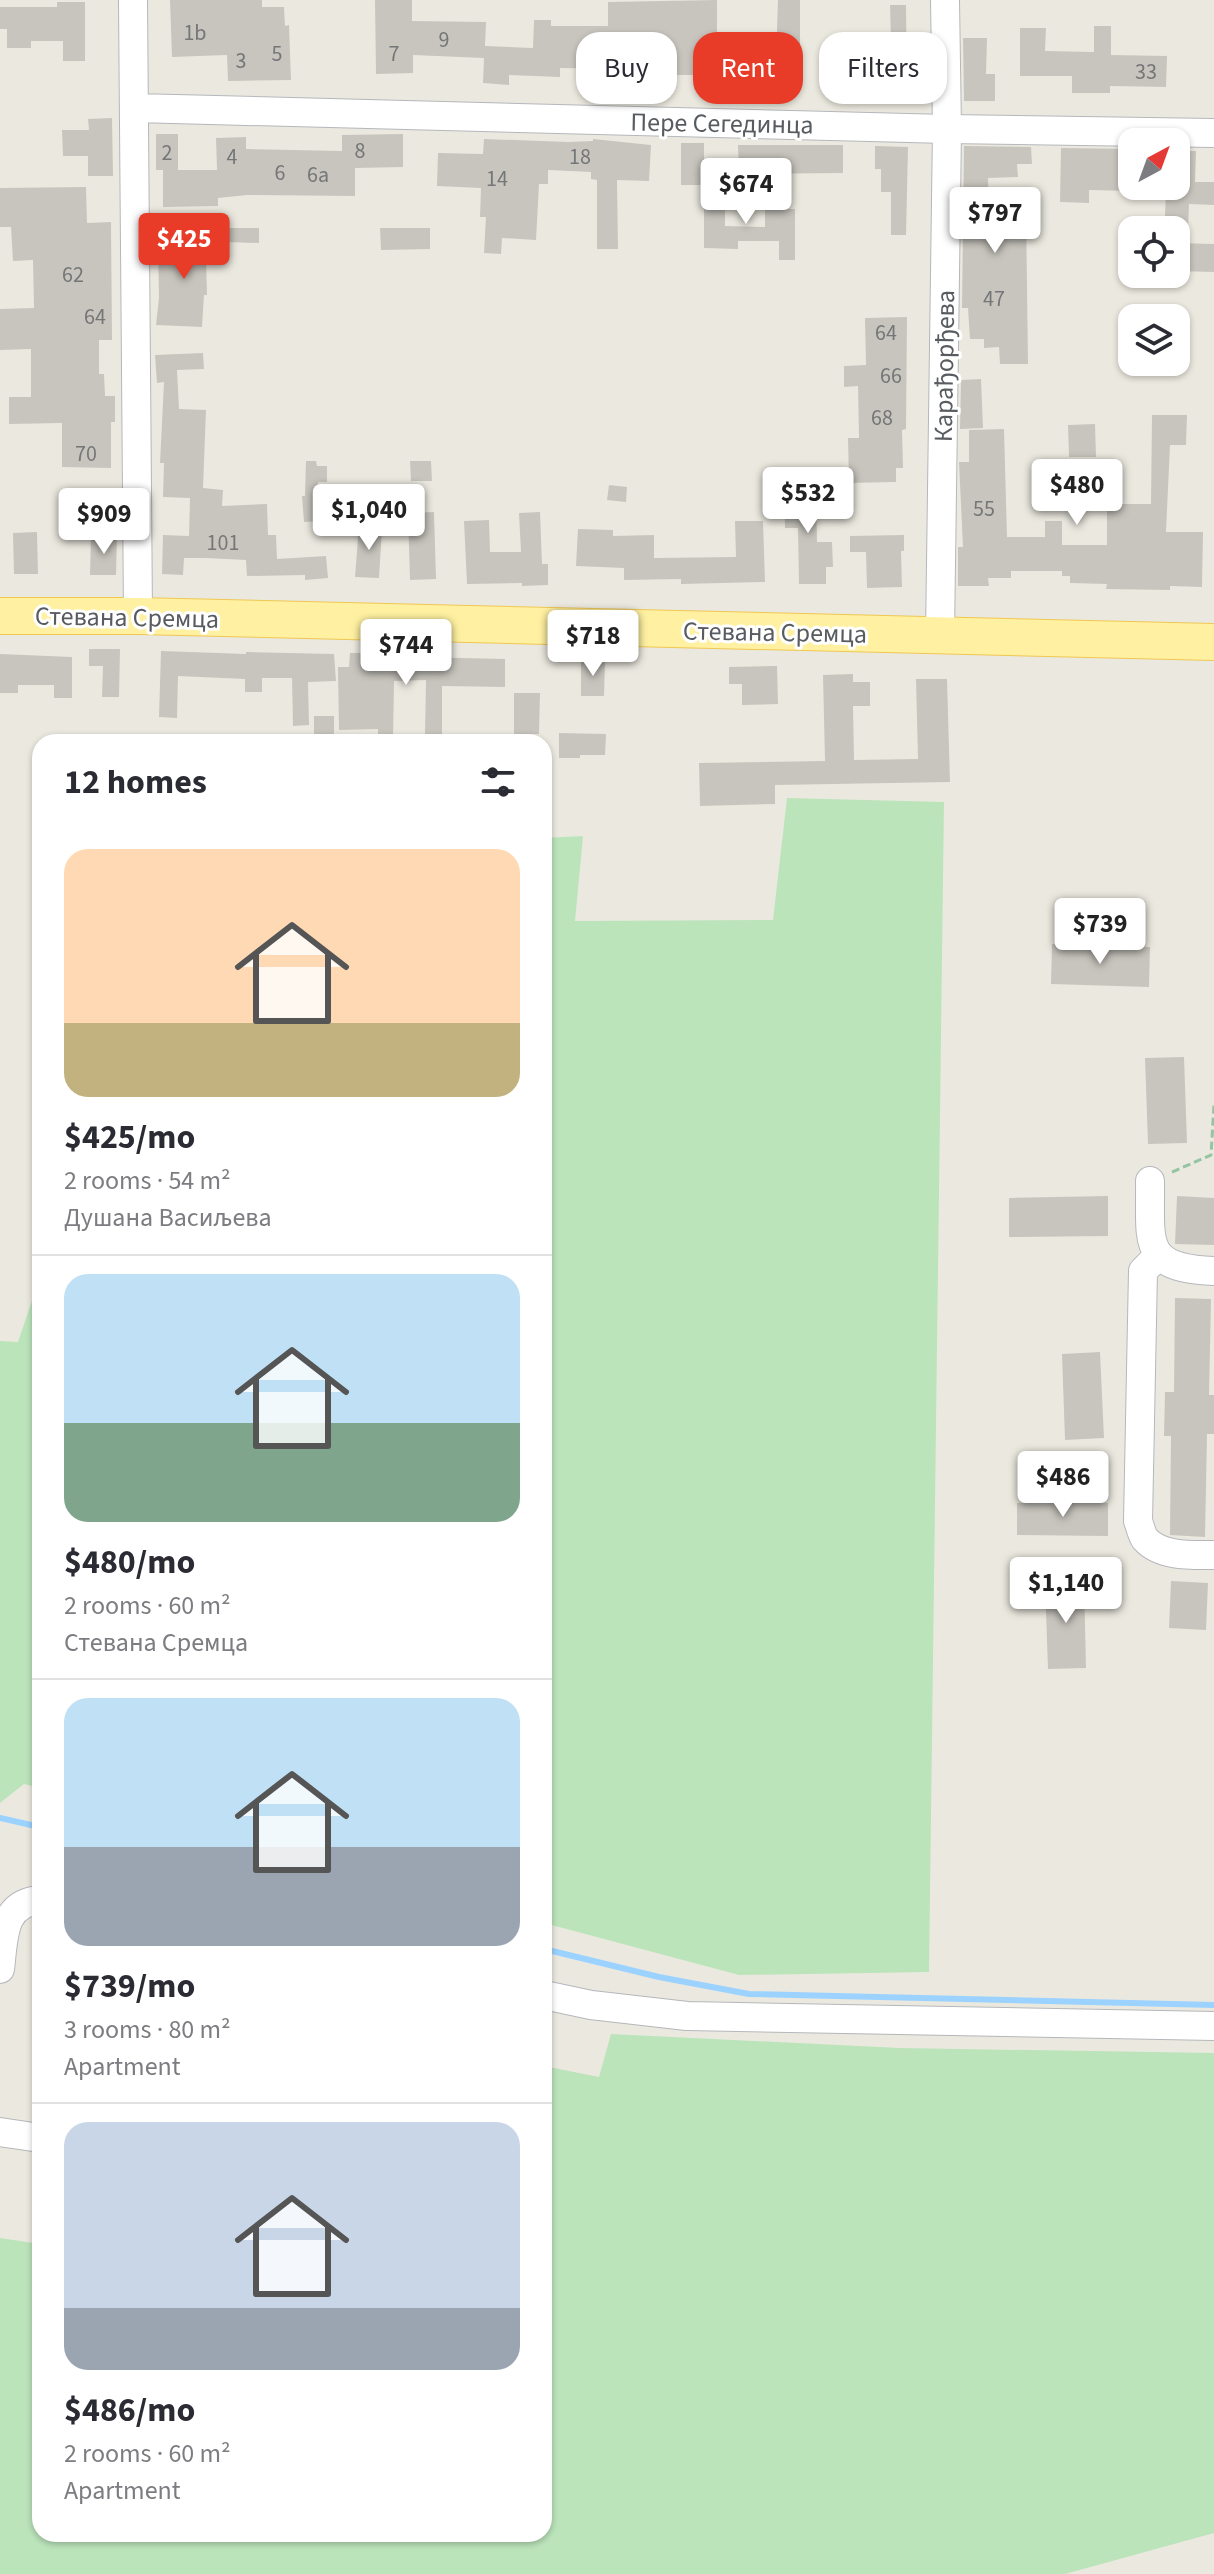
<!DOCTYPE html>
<meta charset="utf-8">
<style>
:root{--surface:#fff;--page:#f2f2f3;--text:#2b2b33;--muted:#7c7c81;--line:#e1e1e2;--accent:#e83b28}
body{margin:0;font-family:"Source Sans 3",sans-serif;background:var(--page);color:var(--text);height:100vh;display:flex;flex-direction:column;font-size:30px;white-space:nowrap}
*{box-sizing:border-box;margin:0}
p{font-size:26px;color:var(--muted)}
.icon{flex:none;width:44px;height:44px;fill:none;stroke:currentColor;stroke-width:2;stroke-linecap:round;stroke-linejoin:round}
.map{position:relative;flex:1;overflow:hidden}
.details{position:absolute;left:32px;top:734px;width:520px;height:1808px;display:flex;flex-direction:column;background:var(--surface);border-radius:24px;box-shadow:0 2px 6px #0004}
.details>*{flex:none}
.top-card{position:absolute;left:576px;top:32px;width:518px;height:72px;display:flex;gap:16px}
.needle{width:52px;rotate:41deg}
.buttons{position:absolute;left:1118px;top:128px;display:grid;gap:16px}
.buttons a{display:grid;place-items:center;width:72px;height:72px;border-radius:16px;background:var(--surface);box-shadow:0 2px 6px #0004;font-size:40px}
.price{position:absolute;translate:-50% -68px;padding:0 18px;border-radius:8px;background:#fff;color:#222;font-size:26px;line-height:52px;filter:drop-shadow(0 2px 4px #0008)}
.price::after{content:'';position:absolute;left:50%;top:48px;width:24px;height:18px;margin-left:-12px;background:inherit;clip-path:polygon(0 0,100% 0,50% 100%)}
.price.active{background:var(--accent);color:#fff}
ul{padding:0;list-style:none}
li{display:grid;align-content:center;gap:16px;height:424px;padding:0 32px}
li+li{border-top:2px solid var(--line)}
li span{display:grid;place-items:center;height:248px;border-radius:24px;color:#555}
li>.icon{margin-inline-start:auto}
span .icon{width:144px;height:144px;fill:#fffc;stroke-width:1}
li b{font-size:34px}
h2{display:flex;justify-content:space-between;align-items:center;height:96px;padding:0 32px;font-size:34px}
.pill{padding:0 28px;border-radius:24px;background:var(--surface);box-shadow:0 2px 6px #0004;font-size:28px;line-height:72px}
.pill.active{background:var(--accent);color:#fff}
.map>svg:first-child{display:block}
.green{fill:#bbe4bb}
.lines{fill:none;stroke-linecap:round;stroke-linejoin:round}
.stream{stroke:#9cd2ff;stroke-width:6}
.building{fill:#c8c5be}
.minor-casing{stroke:#b5b7bc;stroke-width:30}
.major-casing{stroke:#f0c753;stroke-width:38}
.path{stroke:#94c4a2;stroke-width:3;stroke-dasharray:8 4;stroke-linecap:butt}
.minor{stroke:#fff;stroke-width:28}
.major{stroke:#fff1a1;stroke-width:36}
.labels{text-anchor:middle;stroke-width:6;stroke-linejoin:round;paint-order:stroke}
.number-label{font-size:22px;fill:#747678}
.street-label{font-size:26px;fill:#585c60;stroke:#fff}
</style>
<div class="map">
<svg width="1214" height="2574" viewBox="0 0 1214 2574">
<rect width="100%" height="100%" fill="#ebe9df"/>
<path class="green" d="M787,798L944,802L929,1972L739,1975L544,1923V838L583,836L575,921L773,920Z
M40,1277V1788L24,1784L0,1803V1341L18,1342Z
M611,2034L900,2048L1214,2053V2533L1065,2574H0V2238L40,2244V2534H544V2066L599,2077Z"/>
<g class="lines">
<path class="stream" d="M0,1818L40,1827
M544,1949L659,1977L749,1994L1214,2005"/>
</g>
<path class="building" d="M170,0H262V7H284L285,26L289,25L291,80L228,81L227,55L172,57Z
M375,0H412V21L486,22L485,46L533,48L534,20H551V26H608V2L717,0V58L776,59L778,0H800V92L694,89V75H677V71L615,72V69L560,68V77L509,75V85L483,83L484,58L413,55V73L376,74Z
M57,2H85V61H63V41H31V48H7V29H0V7H57Z
M890,5H906L907,91H885V42H891Z
M1094,26H1111V55L1167,56L1166,87L1110,86V93H1072V76H1020V28H1046L1045,51L1094,52Z
M963,38H987L986,74H995V101H964Z
M112,118L113,176H88V156H63L62,130H89L88,119Z
M156,134H178V170H217L216,138L246,137V149L342,151V135L403,134V167L355,168V196L247,195L218,198V206L163,207V170H156Z
M484,139L568,142L593,141V139L651,145L649,181L617,180L618,249H597V180L591,179V172L548,170V184H539L536,240L502,238L501,254L484,253L486,217H480L481,188L437,186L438,153L483,154Z
M681,143H704V185H681Z
M738,145H843V173L739,174Z
M875,146L908,147L906,235H891V192H881V169H875Z
M964,146L1031,147L1032,164H1017L1018,177L988,178L989,207L1026,206L1028,364H1000L999,347L984,348V339H970L968,308H962Z
M1061,148L1132,149V191L1089,190V203L1060,202Z
M1176,151H1196L1195,182H1214V205L1189,204L1188,230H1167V218H1165L1166,186H1176Z
M704,185H725V226L765,227V209H795V260H779V241H738V249L704,248Z
M86,187L87,223L111,222L112,340H99V374H104L105,396H115V422H111V468L62,467V423L9,424V397H31V349L0,350V309L34,308L33,260L13,261L11,227H0V188Z
M225,228H259V243L225,242Z
M380,228H430V249L381,250Z
M225,242V258H206L207,295H204L202,327L156,325L159,298L158,243Z
M1176,243L1214,244V272L1176,271Z
M907,317L906,429L902,430L903,468H896V482L849,483L848,438H859L858,386L844,387V366L866,365L865,318Z
M203,353L204,369L177,370L179,409L206,410L203,488L223,490L222,506L267,504L268,535H276L277,559L326,556L328,578L305,580V575L247,576L246,560L205,558H184L183,575L162,574L163,535L189,536L190,498L163,497L164,463H160L164,382L157,383L155,355Z
M981,379L983,428L960,429L961,380Z
M1152,415H1187L1186,445H1170L1166,532H1203L1202,587L1170,586V590L1106,589L1107,584L1070,583V576H1062V571H1011V578H988L989,586H958V547H963L959,462H969V430L1004,429L1007,537H1045V521H1062V545H1107V504H1151Z
M1095,424L1096,457H1069L1068,425Z
M306,461H316L317,466H327V482H318L322,521L304,522L302,496H305Z
M410,461H431L432,481H411Z
M1067,482H1083V510H1068Z
M609,485L627,487L626,502L607,500Z
M784,488H816L817,542H832L833,567H826V584H799L798,528H785Z
M434,512L436,579L410,580L408,513Z
M540,512L542,564H548V585L522,586V583L467,584L464,521L489,520L490,552H521L519,513Z
M735,521H763L765,582L681,584V579L624,580V568L576,566L578,529L613,530V536L654,535V558L736,557Z
M359,526L382,528L379,578L355,577Z
M37,532L38,574H14L13,533Z
M904,535V551H901L902,587L867,588L866,552H850V536Z
M91,537H117L116,575H90Z
M89,649H120L119,697H102L103,666H89Z
M161,651L246,654V652L334,654L336,681L308,682L309,725L293,726L292,678H262V692H245V679L178,676L177,718L159,717Z
M350,653H371V656L505,659V687L442,686V735L425,734L426,680L394,681L393,739L378,738V729L339,730L338,667H349Z
M0,654L72,657V698H54V685H18V693H0Z
M581,661H605L604,696H581Z
M777,666L778,704L742,705V684H729V667Z
M853,674V682H870V706H853L854,760L918,759L916,679H947L950,782L775,785V804L700,806L699,763L825,761L823,675Z
M514,693H540L539,734H514Z
M314,716H334V734H314Z
M559,733L606,734L605,755H580V758H559Z
M1052,944L1150,947L1149,987L1051,984Z
M1184,1057L1187,1143L1148,1144L1145,1058Z
M1108,1196V1236L1009,1237V1198Z
M1177,1196L1214,1198V1245L1175,1244Z
M1175,1298L1211,1299L1209,1395H1214V1434H1207L1205,1537L1170,1535L1171,1436H1164L1165,1392H1174Z
M1100,1352L1104,1438L1065,1440L1062,1354Z
M1017,1503H1108V1536L1017,1535Z
M1084,1581L1086,1668L1048,1669L1045,1582Z
M1171,1581L1208,1583L1206,1630L1169,1628Z"/>
<g class="lines">
<g class="minor-casing">
<path id="minor" d="M133,0L138,616
M135,108L947,129L1214,133
M940,636L947,129L945,0
M1150,1181C1151,1242 1140,1268 1214,1271
M1158,1256L1143,1271L1138,1521C1140,1526 1142,1535 1145,1539C1161,1557 1192,1555 1214,1555
M0,1969C4,1939 1,1903 40,1900
M544,1995L591,2005L687,2016L1214,2026
M0,2132L40,2138"/>
</g>
<g class="major-casing">
<path id="major" d="M0,616H138L1214,642"/>
</g>
<path class="path" d="M1172,1172L1211,1155L1214,1105"/>
<use href="#minor" class="minor"/>
<use href="#major" class="major"/>
</g>
<g class="labels">
<g class="number-label">
<text x="195" y="40">1b</text>
<text x="444" y="47">9</text>
<text x="277" y="61">5</text>
<text x="394" y="61">7</text>
<text x="241" y="68">3</text>
<text x="1146" y="79">33</text>
<text x="360" y="158">8</text>
<text x="167" y="160">2</text>
<text x="232" y="164">4</text>
<text x="580" y="164">18</text>
<text x="280" y="180">6</text>
<text x="318" y="182">6a</text>
<text x="497" y="186">14</text>
<text x="73" y="282">62</text>
<text x="994" y="306">47</text>
<text x="95" y="324">64</text>
<text x="886" y="340">64</text>
<text x="891" y="383">66</text>
<text x="882" y="425">68</text>
<text x="86" y="461">70</text>
<text x="984" y="516">55</text>
<text x="223" y="550">101</text>
</g>
<g class="street-label">
<text transform="translate(722 123) rotate(1)" y="9">Пере Сегединца</text>
<text transform="translate(944 366) rotate(-89)" y="9">Карађорђева</text>
<text transform="translate(127 617) rotate(1)" y="9">Стевана Сремца</text>
<text transform="translate(775 632) rotate(1)" y="9">Стевана Сремца</text>
</g>
</g>
</svg>
<div class="buttons">
<a><svg class="needle" viewBox="-14 -14 28 28"><path d="M0-13l5 13h-10z" fill="#e53935"/><path d="M0 13l5-13h-10z" fill="#7c7c81"/></svg></a>
<a><svg class="icon" aria-label="locate" viewBox="0 0 24 24"><circle cx="12" cy="12" r="6"/><path d="M12 2v4M12 18v4M2 12h4M18 12h4"/></svg></a>
<a><svg class="icon" aria-label="layers" viewBox="0 0 24 24"><path d="M12 4l9 5-9 5-9-5zM3 14l9 5 9-5"/></svg></a>
</div>
<b class="price" style="left:746px;top:226px">$674</b>
<b class="price" style="left:995px;top:255px">$797</b>
<b class="price active" style="left:184px;top:281px">$425</b>
<b class="price" style="left:1077px;top:527px">$480</b>
<b class="price" style="left:808px;top:535px">$532</b>
<b class="price" style="left:369px;top:552px">$1,040</b>
<b class="price" style="left:104px;top:556px">$909</b>
<b class="price" style="left:593px;top:678px">$718</b>
<b class="price" style="left:406px;top:687px">$744</b>
<b class="price" style="left:1100px;top:966px">$739</b>
<b class="price" style="left:1063px;top:1519px">$486</b>
<b class="price" style="left:1066px;top:1625px">$1,140</b>
<div class="top-card">
<a class="pill">Buy</a>
<a class="pill active">Rent</a>
<a class="pill">Filters</a>
</div>
<section class="details">
<h2>12 homes<svg class="icon" aria-label="filters" viewBox="0 0 24 24"><path d="M4 7h16M4 17h16"/><circle cx="9" cy="7" r="2"/><circle cx="15" cy="17" r="2"/></svg></h2>
<ul>
<li><span style="background:linear-gradient(#ffd9b3 70%,#c2b280 0)"><svg class="icon" aria-label="home" viewBox="0 0 24 24"><path d="M3 11l9-7 9 7M6 9v11h12V9"/></svg></span><div><b>$425/mo</b><p>2 rooms · 54 m²</p><p>Душана Васиљева</p></div></li>
<li><span style="background:linear-gradient(#bfe0f5 60%,#7fa58c 0)"><svg class="icon" aria-label="home" viewBox="0 0 24 24"><path d="M3 11l9-7 9 7M6 9v11h12V9"/></svg></span><div><b>$480/mo</b><p>2 rooms · 60 m²</p><p>Стевана Сремца</p></div></li>
<li><span style="background:linear-gradient(#bfe0f5 60%,#9aa5b1 0)"><svg class="icon" aria-label="home" viewBox="0 0 24 24"><path d="M3 11l9-7 9 7M6 9v11h12V9"/></svg></span><div><b>$739/mo</b><p>3 rooms · 80 m²</p><p>Apartment</p></div></li>
<li><span style="background:linear-gradient(#c9d6e8 75%,#9aa5b1 0)"><svg class="icon" aria-label="home" viewBox="0 0 24 24"><path d="M3 11l9-7 9 7M6 9v11h12V9"/></svg></span><div><b>$486/mo</b><p>2 rooms · 60 m²</p><p>Apartment</p></div></li>
</ul>
</section>
</div>
